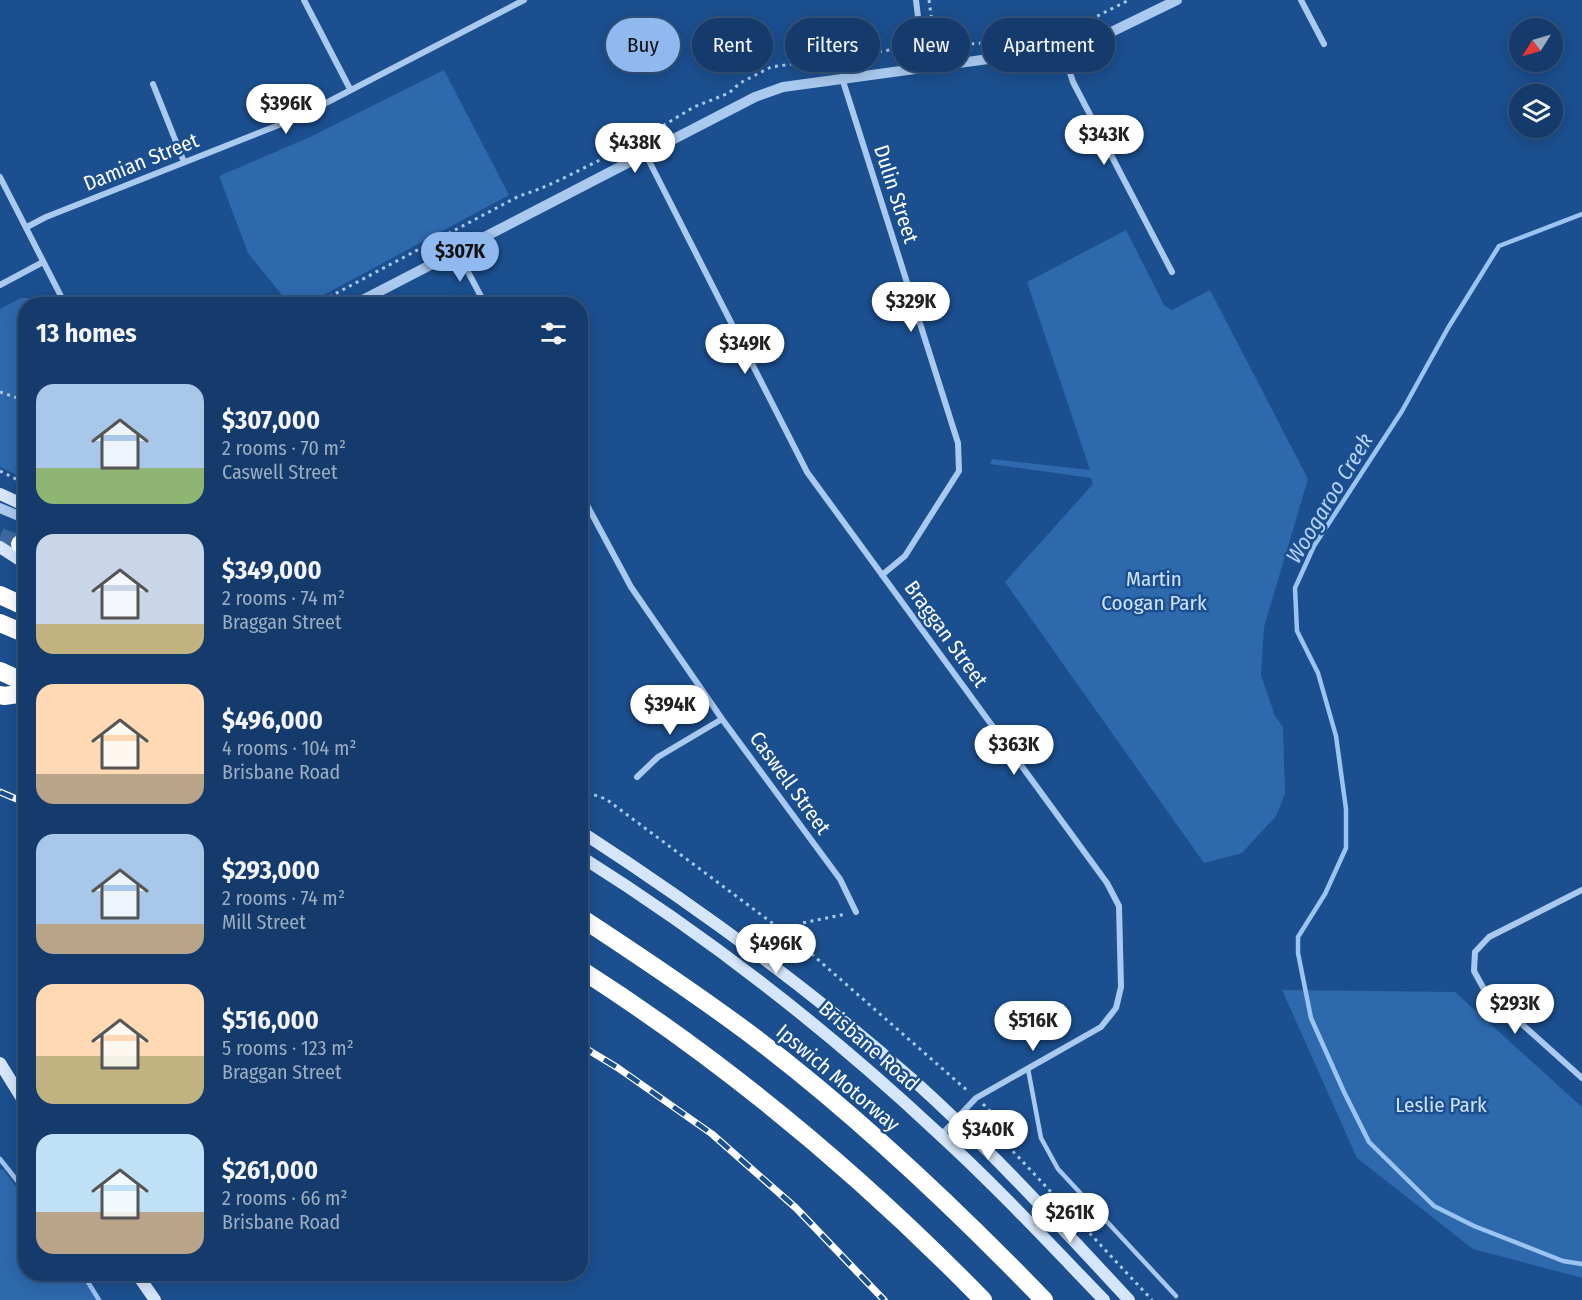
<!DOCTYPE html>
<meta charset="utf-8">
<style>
:root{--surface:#143b6b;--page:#214673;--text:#f1f3f6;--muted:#9dadc1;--line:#33557e;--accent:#90b9f0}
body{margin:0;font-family:"Fira Sans Condensed",sans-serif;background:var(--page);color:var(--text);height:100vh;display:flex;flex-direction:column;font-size:22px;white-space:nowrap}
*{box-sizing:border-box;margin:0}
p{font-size:20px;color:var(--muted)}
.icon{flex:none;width:33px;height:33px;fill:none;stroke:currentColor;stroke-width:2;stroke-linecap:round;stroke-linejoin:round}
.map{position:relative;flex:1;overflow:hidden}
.side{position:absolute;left:18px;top:297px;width:570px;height:984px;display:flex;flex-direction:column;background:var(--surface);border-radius:24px;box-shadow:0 3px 15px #0003,0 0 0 2px var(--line)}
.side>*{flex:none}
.top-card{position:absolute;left:606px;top:18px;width:570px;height:54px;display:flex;gap:12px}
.needle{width:39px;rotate:233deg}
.controls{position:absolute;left:1509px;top:18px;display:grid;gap:12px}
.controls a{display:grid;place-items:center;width:54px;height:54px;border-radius:50%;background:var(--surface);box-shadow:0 3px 15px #0003,0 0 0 2px var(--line);font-size:30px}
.price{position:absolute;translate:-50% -51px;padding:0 14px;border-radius:21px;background:#fff;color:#222;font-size:20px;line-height:39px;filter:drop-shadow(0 2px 3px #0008)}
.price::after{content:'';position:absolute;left:50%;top:36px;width:18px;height:14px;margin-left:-9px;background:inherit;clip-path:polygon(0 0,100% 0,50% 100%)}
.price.selected{background:var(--accent);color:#111}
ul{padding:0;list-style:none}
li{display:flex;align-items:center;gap:18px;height:150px;padding:0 18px}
li span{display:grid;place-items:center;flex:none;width:168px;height:120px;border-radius:18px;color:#555}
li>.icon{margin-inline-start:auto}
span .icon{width:72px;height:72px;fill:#fffc;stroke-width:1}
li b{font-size:26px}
h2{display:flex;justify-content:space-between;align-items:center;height:72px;padding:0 18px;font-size:26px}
.pill{padding:0 21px;border-radius:27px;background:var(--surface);box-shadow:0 3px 15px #0003,0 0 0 2px var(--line);font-size:21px;line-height:54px}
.pill.selected{background:var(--accent);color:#111}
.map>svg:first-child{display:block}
.green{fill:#2e69ad}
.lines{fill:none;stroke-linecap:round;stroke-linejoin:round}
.stream{stroke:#9cc4f0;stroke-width:4.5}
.motorway-tunnel{stroke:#3d69a0;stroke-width:18;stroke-dasharray:18 9;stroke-linecap:butt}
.path{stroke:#a9c9ee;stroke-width:3;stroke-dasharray:3 4.5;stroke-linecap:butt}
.service{stroke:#a9c9ee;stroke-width:4.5}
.minor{stroke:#a9c9ee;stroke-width:6}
.tertiary{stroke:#a9c9ee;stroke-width:10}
.secondary{stroke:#d6e6fa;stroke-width:12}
.motorway{stroke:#fff;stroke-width:18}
.rail-casing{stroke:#fff;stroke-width:7}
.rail{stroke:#1b4f8f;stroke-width:4.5;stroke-dasharray:14;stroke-linecap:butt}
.labels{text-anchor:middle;stroke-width:5;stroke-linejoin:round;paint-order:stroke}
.street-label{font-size:21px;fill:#fff;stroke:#1b4f8f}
.park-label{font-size:21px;fill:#cfe3fa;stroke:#1b4f8f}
.water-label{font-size:22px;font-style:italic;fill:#b5d3f5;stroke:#1b4f8f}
</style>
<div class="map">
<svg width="1582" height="1300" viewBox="0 0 1582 1300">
<rect width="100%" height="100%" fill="#1b4f8f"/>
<path class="green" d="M444,70L509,195L307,304H289L248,253L219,176L310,137Z
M1126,230L1164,305L1172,310L1210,290L1308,479L1264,627L1261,675L1275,716L1283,727L1285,794L1276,816L1242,853L1204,863L1005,582L1093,484L1091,478L990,464L992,459L1090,470L1027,282Z
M21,298H28L35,304H26L25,479L0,467V309Z
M1282,990L1455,992L1582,1107V1278L1473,1249L1357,1158Z
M0,1169L4,1170L25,1199L26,1274H81L101,1300H0Z"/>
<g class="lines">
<path class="stream" d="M1582,214L1499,246L1448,328L1402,411L1314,546L1295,588L1297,631L1318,673L1336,736L1346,809V848L1325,894L1298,937V953L1311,1018L1344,1092L1369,1142L1434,1206L1474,1226L1563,1261L1582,1264
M0,1159L26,1192
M83,1274L99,1300"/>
<path class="motorway-tunnel" d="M0,537L20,544"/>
<path class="path" d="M929,0L933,30L943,42
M1049,36L1064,33L1129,0
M934,43H943L955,45L1013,41
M631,145L694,107L729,93L740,83L771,67L904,48
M316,304L519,196C556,185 590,163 626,148
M0,392L26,401
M0,471L26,484
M580,790L606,799L799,943L969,1092
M799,943L804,933L802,923L846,914
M983,1104L991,1112L988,1120L994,1131L1152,1300"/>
<path class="service" d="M1028,1069L1041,1138L1058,1169L1176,1296"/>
<path class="minor" d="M304,0L350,89
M916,0L924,67
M1301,0L1324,44
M1062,49L1073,82L1172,272
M842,78L958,443L959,471L905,556L882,575
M153,84L184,162
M645,153L807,472L1107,883L1119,906L1121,987L1116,1008L1101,1027L976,1098L941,1135
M0,177L65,304
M27,227L46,217L299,117L524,0
M457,251L485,304
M0,285L43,262
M580,492L631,587L722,719L840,879L856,912
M637,777L658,757L722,719
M1582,890L1489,937L1475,952L1474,971L1485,991L1582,1078"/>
<path class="tertiary" d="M355,304L755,97L783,87L1062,49L1099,38L1177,0
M0,508L26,519"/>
<path class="secondary" d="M0,494L26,506
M0,547L26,564
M580,831C697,907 809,988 913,1080C990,1149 1059,1225 1129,1300
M580,856C709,937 828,1030 938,1133C996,1186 1050,1244 1104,1300
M0,1063L26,1105
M137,1274L155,1300"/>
<path class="motorway" d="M20,544L26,545
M0,595L26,607
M0,623L26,634
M0,671L26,683
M0,695L4,696L26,693
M580,917C638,955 695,993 750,1034C856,1114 952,1205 1044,1300
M580,969C727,1063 862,1176 983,1300"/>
<g class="rail-casing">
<path id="rail" d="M0,792L26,803
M580,1045L618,1068L712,1134L796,1208L884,1300"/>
</g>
<use href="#rail" class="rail"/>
</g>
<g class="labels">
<g class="street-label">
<text transform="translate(141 162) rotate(-22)" y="7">Damian Street</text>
<text transform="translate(896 194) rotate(72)" y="7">Dulin Street</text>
<text transform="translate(946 634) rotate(54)" y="7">Braggan Street</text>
<text transform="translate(790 783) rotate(54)" y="7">Caswell Street</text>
<text transform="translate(869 1046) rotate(41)" y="7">Brisbane Road</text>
<text transform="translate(838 1078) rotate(40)" y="7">Ipswich Motorway</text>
</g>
<g class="park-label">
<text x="1154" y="586">Martin<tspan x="1154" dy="24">Coogan Park</tspan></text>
<text x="1441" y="1112">Leslie Park</text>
</g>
<g class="water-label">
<text transform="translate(1329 498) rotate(-59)" y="8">Woogaroo Creek</text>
</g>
</g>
</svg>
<div class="controls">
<a><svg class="needle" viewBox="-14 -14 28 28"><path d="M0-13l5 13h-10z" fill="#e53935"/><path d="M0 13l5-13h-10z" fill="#9dadc1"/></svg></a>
<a><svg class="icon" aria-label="layers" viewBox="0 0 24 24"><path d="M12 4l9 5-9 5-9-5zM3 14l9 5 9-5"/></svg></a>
</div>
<b class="price" style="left:286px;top:135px">$396K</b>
<b class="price" style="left:1104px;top:166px">$343K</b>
<b class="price" style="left:635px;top:174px">$438K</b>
<b class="price selected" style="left:460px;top:283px">$307K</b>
<b class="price" style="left:911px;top:333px">$329K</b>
<b class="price" style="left:745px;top:375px">$349K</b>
<b class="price" style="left:670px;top:736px">$394K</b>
<b class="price" style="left:1014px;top:776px">$363K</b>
<b class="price" style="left:776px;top:975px">$496K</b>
<b class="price" style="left:1515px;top:1035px">$293K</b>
<b class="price" style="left:1033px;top:1052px">$516K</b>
<b class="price" style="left:988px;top:1161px">$340K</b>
<b class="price" style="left:1070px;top:1244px">$261K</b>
<div class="top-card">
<a class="pill selected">Buy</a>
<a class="pill">Rent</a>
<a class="pill">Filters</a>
<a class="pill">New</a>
<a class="pill">Apartment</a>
</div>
<section class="side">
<h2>13 homes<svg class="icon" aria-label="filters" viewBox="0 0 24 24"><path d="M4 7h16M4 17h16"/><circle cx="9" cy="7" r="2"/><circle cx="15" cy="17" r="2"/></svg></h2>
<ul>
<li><span style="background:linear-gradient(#a9c7e8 70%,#8fb573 0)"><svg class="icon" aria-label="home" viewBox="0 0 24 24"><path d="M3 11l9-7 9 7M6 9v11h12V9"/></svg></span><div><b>$307,000</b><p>2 rooms · 70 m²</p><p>Caswell Street</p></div></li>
<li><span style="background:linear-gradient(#c9d6e8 75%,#c2b280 0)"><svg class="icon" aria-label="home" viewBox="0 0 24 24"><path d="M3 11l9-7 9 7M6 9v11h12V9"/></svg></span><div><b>$349,000</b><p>2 rooms · 74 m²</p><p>Braggan Street</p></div></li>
<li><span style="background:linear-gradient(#ffd9b3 75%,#b9a48a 0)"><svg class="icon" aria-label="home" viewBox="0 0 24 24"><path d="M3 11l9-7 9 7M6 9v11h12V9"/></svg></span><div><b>$496,000</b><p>4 rooms · 104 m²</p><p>Brisbane Road</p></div></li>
<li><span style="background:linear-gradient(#a9c7e8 75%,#b9a48a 0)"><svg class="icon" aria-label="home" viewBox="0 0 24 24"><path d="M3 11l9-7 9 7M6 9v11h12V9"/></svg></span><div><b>$293,000</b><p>2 rooms · 74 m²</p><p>Mill Street</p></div></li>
<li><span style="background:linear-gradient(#ffd9b3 60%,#c2b280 0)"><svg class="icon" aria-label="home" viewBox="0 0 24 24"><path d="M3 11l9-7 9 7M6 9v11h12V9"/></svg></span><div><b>$516,000</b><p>5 rooms · 123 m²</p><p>Braggan Street</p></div></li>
<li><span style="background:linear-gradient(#bfe0f5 65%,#b9a48a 0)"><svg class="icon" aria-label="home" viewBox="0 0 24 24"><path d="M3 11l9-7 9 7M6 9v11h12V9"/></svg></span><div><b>$261,000</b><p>2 rooms · 66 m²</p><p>Brisbane Road</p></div></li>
</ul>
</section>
</div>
